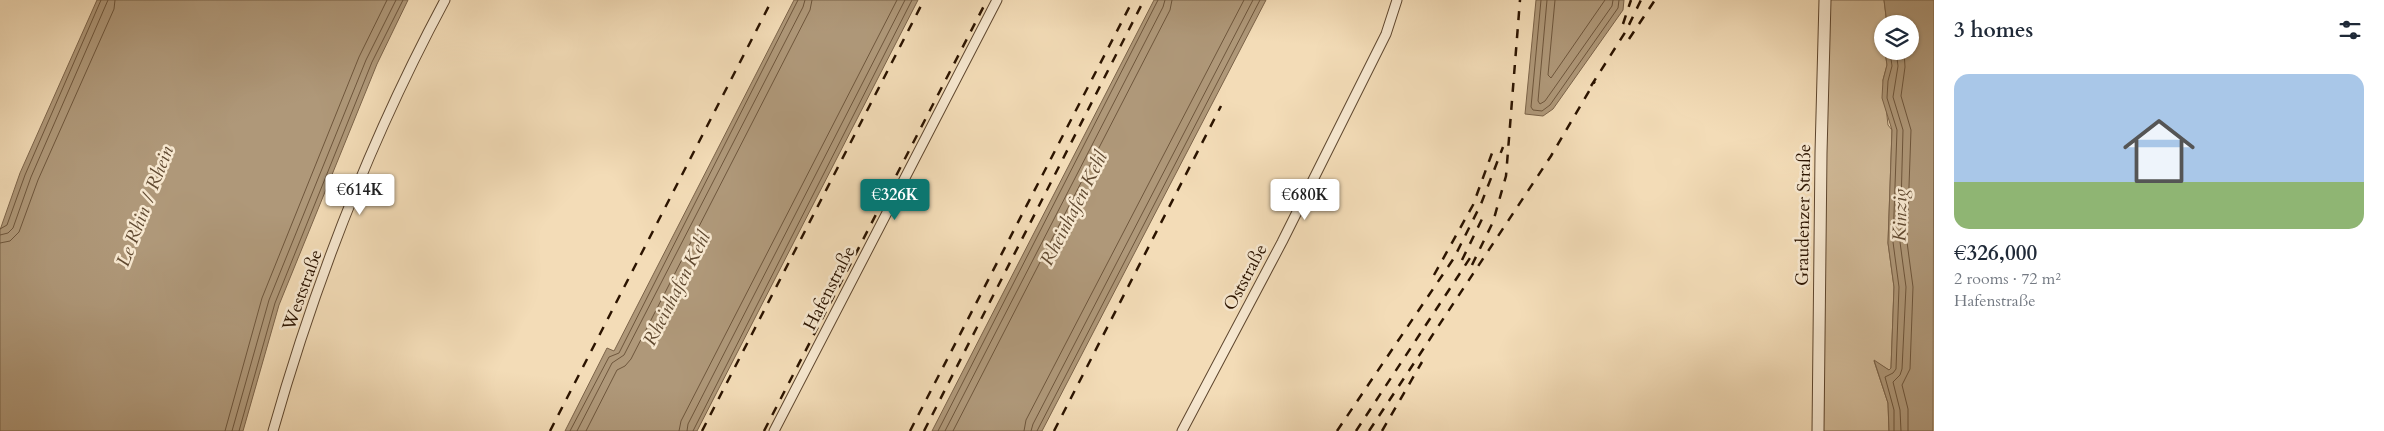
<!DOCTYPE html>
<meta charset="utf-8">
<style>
:root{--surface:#fff;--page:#f6f6f7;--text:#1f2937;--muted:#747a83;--accent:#0f766e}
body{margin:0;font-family:Cardo,serif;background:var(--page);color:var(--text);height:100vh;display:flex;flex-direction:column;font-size:19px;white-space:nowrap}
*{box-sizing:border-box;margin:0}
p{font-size:16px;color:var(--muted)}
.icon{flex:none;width:28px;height:28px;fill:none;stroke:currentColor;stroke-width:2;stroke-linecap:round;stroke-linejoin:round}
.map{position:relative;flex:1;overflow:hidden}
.sheet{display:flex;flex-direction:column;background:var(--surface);width:450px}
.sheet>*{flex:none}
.tools{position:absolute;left:1874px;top:15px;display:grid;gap:10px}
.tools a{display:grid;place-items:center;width:45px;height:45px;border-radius:50%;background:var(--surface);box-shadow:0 1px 4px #0004;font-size:25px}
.price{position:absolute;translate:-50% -42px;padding:0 11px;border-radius:5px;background:#fff;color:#222;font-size:16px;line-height:32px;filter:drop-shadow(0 1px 2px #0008)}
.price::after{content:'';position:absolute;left:50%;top:30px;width:15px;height:11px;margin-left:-8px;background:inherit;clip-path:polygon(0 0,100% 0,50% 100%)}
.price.active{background:var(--accent);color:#fff}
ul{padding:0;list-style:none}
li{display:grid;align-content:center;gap:10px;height:265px;padding:0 20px}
li span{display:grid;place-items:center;height:155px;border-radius:15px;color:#555}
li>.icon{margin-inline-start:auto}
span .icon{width:90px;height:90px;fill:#fffc;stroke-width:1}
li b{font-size:21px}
h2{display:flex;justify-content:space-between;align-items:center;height:60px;padding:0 20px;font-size:21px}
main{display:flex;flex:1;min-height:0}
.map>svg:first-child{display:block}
.green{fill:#d1ba98;stroke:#7e674c}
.water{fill:#af9879;stroke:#7b6349}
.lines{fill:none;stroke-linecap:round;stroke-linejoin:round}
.shore{stroke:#6e563c;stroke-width:1}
.minor-casing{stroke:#5e462e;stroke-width:11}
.tertiary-casing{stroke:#5e462e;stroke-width:13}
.minor{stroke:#f7e8d0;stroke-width:9}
.tertiary{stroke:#f7e8d0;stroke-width:11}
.rail{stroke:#2c1400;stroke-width:2.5;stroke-dasharray:9 9;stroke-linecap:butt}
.labels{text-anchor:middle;stroke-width:5;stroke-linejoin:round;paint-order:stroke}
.street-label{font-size:18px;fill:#2c1400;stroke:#f7e8d0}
.water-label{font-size:19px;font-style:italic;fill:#604930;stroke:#f7e8d0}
</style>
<main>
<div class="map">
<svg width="1934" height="431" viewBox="0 0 1934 431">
<rect width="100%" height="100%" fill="#f3dcb7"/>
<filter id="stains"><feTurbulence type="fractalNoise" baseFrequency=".004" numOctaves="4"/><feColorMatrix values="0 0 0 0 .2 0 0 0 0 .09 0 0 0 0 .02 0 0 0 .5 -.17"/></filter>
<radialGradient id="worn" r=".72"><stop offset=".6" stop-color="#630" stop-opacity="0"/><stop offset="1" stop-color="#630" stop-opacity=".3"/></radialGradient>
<path class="green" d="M1829,0H1884L1887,24H1882V51H1885L1887,65L1883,80L1888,125L1892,130L1888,243L1894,287L1891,368L1889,370L1874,361L1888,403L1889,431H1822L1825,133Z"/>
<path class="water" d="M97,0H408L377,64L279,305L243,431H0V230L20,173Z
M794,0H918L697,431H565L607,348L614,351Z
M1154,0H1266L1042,431H932Z
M1536,0H1624L1623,10L1553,109L1543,116L1525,114Z
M1884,0H1934L1933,431H1889L1888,403L1874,360L1889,370L1891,368L1894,287L1888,243L1892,130L1882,98L1883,80L1887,65L1885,51H1910V24H1887Z"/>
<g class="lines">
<path class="shore" d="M1541,0L1531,107L1533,110L1542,111L1550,105L1618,8L1619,0
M1547,0L1538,101L1540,104L1545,101L1612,6L1613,0
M1555,0L1548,75L1551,78L1605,0
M1890,51L1892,66L1888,81L1887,98L1897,130L1893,242L1899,287L1896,369L1893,373L1885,377L1894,410V431
M1896,51L1898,66L1893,97L1903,130L1900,242L1906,287L1902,369L1900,375L1893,382L1900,410L1901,431
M1904,51L1905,67L1901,96L1911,130L1907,242L1913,287L1910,369L1902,385L1908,409V431
M0,229L7,225L25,175L101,0
M0,235L8,233L13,228L31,177L108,0
M0,243L10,241L19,232L38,180L114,9L115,0
M225,431L262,298L359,57L387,0
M232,431L269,300L366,60L396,0
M239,431L275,303L372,62L403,0
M570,431L609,357L619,353L798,0
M577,431L612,363L624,355L803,7L805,0
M586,431L617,370L625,366L631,359L810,10L812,0
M679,431L681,421L897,0
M687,431L688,424L905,0
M693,431L912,0
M938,431L1158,0
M945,431L1163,7L1165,0
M953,431L1170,10L1172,0
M1024,431L1026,420L1244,0
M1031,431L1033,424L1253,0
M1037,431L1260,0"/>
<g class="minor-casing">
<path id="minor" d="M273,431C315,283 372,136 445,0
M774,431L997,0
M1182,431L1282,242L1386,34L1397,0"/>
</g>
<g class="tertiary-casing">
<path id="tertiary" d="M1818,431L1821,153L1825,0"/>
</g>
<use href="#minor" class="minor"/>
<use href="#tertiary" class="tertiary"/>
<path class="rail" d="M1623,24L1631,0
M1629,39L1655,0
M1591,86L1626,31L1641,0
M1462,260L1484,215
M1472,265L1493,222L1506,176L1520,0
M1434,275L1473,205L1495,145
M550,431L772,0
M702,431L924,0
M764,431L987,0
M910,431L1133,0
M924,431L1144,0
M1054,431L1221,106
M1337,431L1454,258L1481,204L1503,147
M1356,431L1472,255
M1369,431L1551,156L1595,81
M1382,431L1422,362"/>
</g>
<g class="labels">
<g class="street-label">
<text transform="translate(1803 215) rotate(-89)" y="6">Graudenzer Straße</text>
<text transform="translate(1245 277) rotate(-62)" y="6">Oststraße</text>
<text transform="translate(829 288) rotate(-63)" y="6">Hafenstraße</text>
<text transform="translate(302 290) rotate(-70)" y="6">Weststraße</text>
</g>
<g class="water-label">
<text transform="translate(144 206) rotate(-69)" y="7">Le Rhin / Rhein</text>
<text transform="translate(1073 208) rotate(-63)" y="7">Rheinhafen Kehl</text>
<text transform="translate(1899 215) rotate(-89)" y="7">Kinzig</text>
<text transform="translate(676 288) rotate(-63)" y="7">Rheinhafen Kehl</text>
</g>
</g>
<rect width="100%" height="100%" filter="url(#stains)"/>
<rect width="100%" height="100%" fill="url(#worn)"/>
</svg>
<div class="tools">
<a><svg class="icon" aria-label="layers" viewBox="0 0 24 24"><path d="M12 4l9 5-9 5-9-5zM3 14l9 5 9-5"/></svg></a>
</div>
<b class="price" style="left:360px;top:216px">€614K</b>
<b class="price active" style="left:895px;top:221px">€326K</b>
<b class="price" style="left:1305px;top:221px">€680K</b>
</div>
<section class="sheet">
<h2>3 homes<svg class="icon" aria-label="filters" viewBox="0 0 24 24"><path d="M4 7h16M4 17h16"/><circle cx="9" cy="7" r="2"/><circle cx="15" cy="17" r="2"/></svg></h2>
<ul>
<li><span style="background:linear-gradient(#a9c7e8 70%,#8fb573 0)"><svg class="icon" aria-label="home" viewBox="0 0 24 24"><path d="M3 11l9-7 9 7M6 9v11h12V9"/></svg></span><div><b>€326,000</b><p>2 rooms · 72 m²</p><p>Hafenstraße</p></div></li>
</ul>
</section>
</main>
